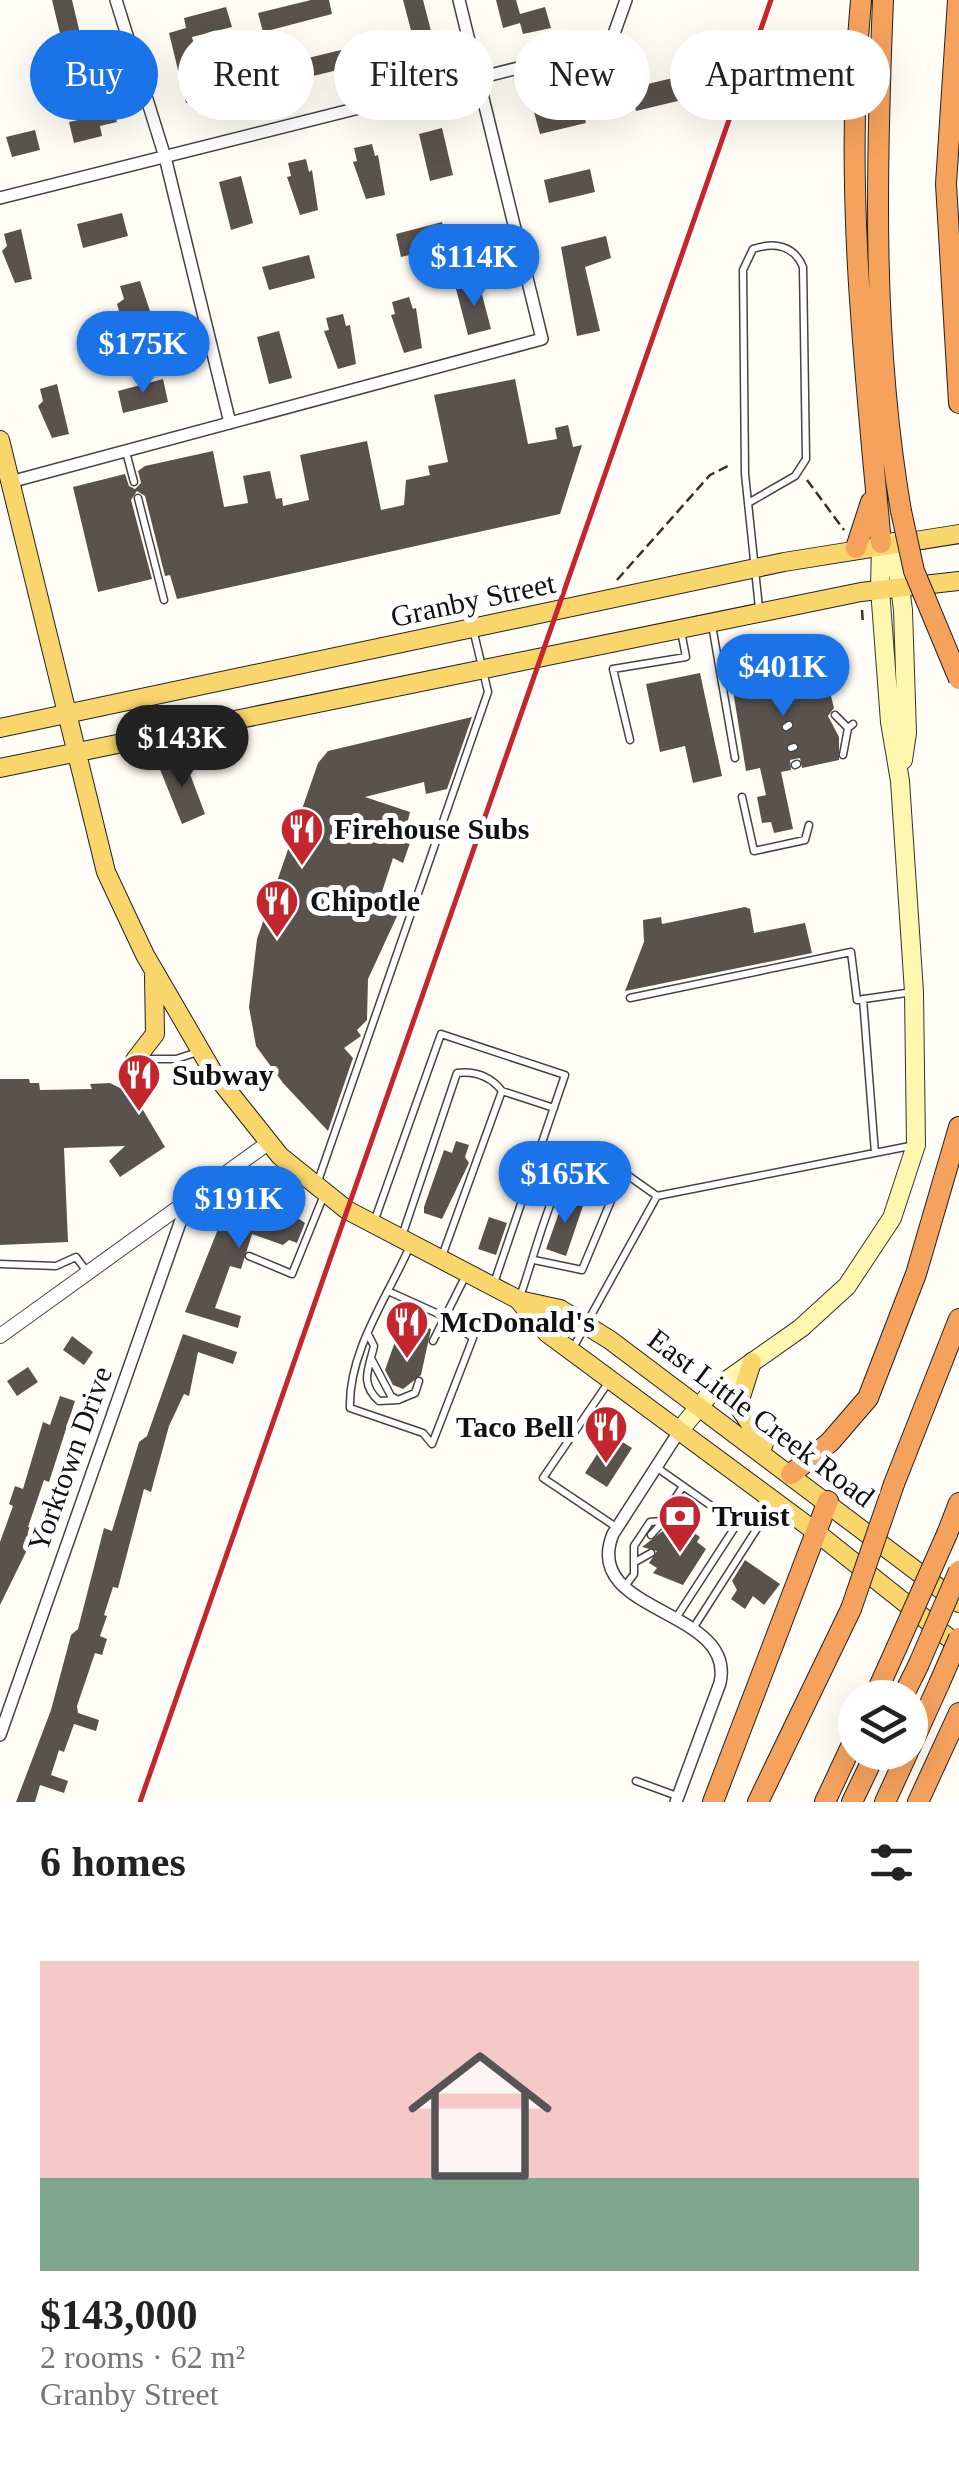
<!DOCTYPE html>
<meta charset="utf-8">
<style>
:root{--surface:#fff;--page:#f6f6f6;--text:#222;--muted:#767676;--line:#e0e0e0;--accent:#1a73e8}
body{margin:0;font-family:Georgia,serif;background:var(--page);color:var(--text);height:100vh;display:flex;flex-direction:column;font-size:38px;white-space:nowrap}
*{box-sizing:border-box;margin:0}
p{font-size:32px;color:var(--muted)}
.icon{flex:none;width:55px;height:55px;fill:none;stroke:currentColor;stroke-width:2;stroke-linecap:round;stroke-linejoin:round}
.map{position:relative;height:1802px;overflow:hidden}
.details{display:flex;flex-direction:column;background:var(--surface);flex:1}
.details>*{flex:none}
.hud{position:absolute;left:30px;top:30px;width:900px;height:90px;display:flex;gap:20px}
.tools{position:absolute;left:838px;top:1680px;display:grid;gap:20px}
.tools a{display:grid;place-items:center;width:90px;height:90px;border-radius:50%;background:var(--surface);box-shadow:0 10px 40px #0002;font-size:50px}
.price{position:absolute;translate:-50% -85px;padding:0 22px;border-radius:35px;background:var(--accent);color:#fff;font-size:32px;line-height:65px;filter:drop-shadow(0 2px 5px #0008)}
.price::after{content:'';position:absolute;left:50%;top:60px;width:30px;height:22px;margin-left:-15px;background:inherit;clip-path:polygon(0 0,100% 0,50% 100%)}
.price.on{background:#222;color:#fff}
ul{padding:0;list-style:none}
li{display:grid;align-content:center;gap:20px;height:530px;padding:0 40px}
li+li{border-top:2px solid var(--line)}
li span{display:grid;place-items:center;height:310px;border-radius:0px;color:#555}
li>.icon{margin-inline-start:auto}
span .icon{width:180px;height:180px;fill:#fffc;stroke-width:1}
li b{font-size:42px}
h2{display:flex;justify-content:space-between;align-items:center;height:120px;padding:0 40px;font-size:42px}
.pill{padding:0 35px;border-radius:45px;background:var(--surface);box-shadow:0 10px 40px #0002;font-size:35px;line-height:90px}
.pill.on{background:var(--accent);color:#fff}
.map>svg:first-child{display:block}
.building{fill:#5a524d}
.lines{fill:none;stroke-linecap:round;stroke-linejoin:round}
.service-casing{stroke:#444;stroke-width:9}
.minor-casing{stroke:#444;stroke-width:14}
.tertiary-casing{stroke:#444;stroke-width:16}
.secondary-casing{stroke:#333;stroke-width:20}
.primary-casing{stroke:#222;stroke-width:20}
.motorway-casing{stroke:#222;stroke-width:22}
.path{stroke:#333;stroke-width:2.5;stroke-dasharray:10 5;stroke-linecap:butt}
.service{stroke:#fff;stroke-width:6}
.minor{stroke:#fff;stroke-width:11}
.tertiary{stroke:#fff;stroke-width:14}
.secondary{stroke:#fff6b0;stroke-width:18}
.primary{stroke:#f9d66b;stroke-width:18}
.motorway{stroke:#f5a25d;stroke-width:20}
.rail{stroke:#c4262e;stroke-width:5}
.motorway-bridge-casing{stroke:#222;stroke-width:22;stroke-linecap:butt}
.motorway-bridge{stroke:#f5a25d;stroke-width:20}
.labels{text-anchor:middle;stroke-width:10;stroke-linejoin:round;paint-order:stroke}
.street-label{font-size:30px;fill:#111;stroke:#fff}
.poi-label{font-size:30px;font-weight:bold;fill:#111;stroke:#fff;text-anchor:start}
</style>
<div class="map">
<svg width="959" height="1802" viewBox="0 0 959 1802">
<rect width="100%" height="100%" fill="#fffdf5"/>
<path class="building" d="M52,0H72L81,38L62,42Z
M311,0H329L332,14L263,32L258,13Z
M403,0H423L434,42L416,46L419,57L375,68L370,48L413,38Z
M496,0H516L520,14L545,7L551,28L523,34L520,23L503,28Z
M226,7L232,27L192,37L206,89L244,79L249,98L206,110L203,98L186,103L169,33L186,28L184,18Z
M99,50L117,122L100,126L102,136L74,143L69,122L95,116L80,55Z
M341,50L346,68L276,85L271,67Z
M677,77L682,100L636,111L631,88Z
M581,101L586,123L540,134L534,112Z
M442,128L453,175L430,181L419,134Z
M35,130L40,150L12,157L6,137Z
M372,144L375,156L378,155L385,195L366,199L353,162L357,161L354,148Z
M306,159L309,172L312,170L318,210L300,215L287,177L291,176L288,163Z
M590,169L595,192L549,203L544,180Z
M241,176L253,223L231,230L219,182Z
M122,213L128,236L83,248L77,224Z
M442,222L447,246L401,257L396,234Z
M21,229L32,279L15,283L2,251L7,246L4,234Z
M606,236L611,258L585,267L600,331L577,336L561,247Z
M309,255L315,278L269,290L262,267Z
M140,281L153,320L152,332L134,337L130,325L122,322L117,304L124,299L120,286Z
M479,283L491,329L468,335L456,289Z
M409,297L413,309L416,308L422,348L404,353L391,315L395,314L392,302Z
M343,314L346,326L350,325L356,364L338,369L324,331L329,330L326,318Z
M279,331L292,378L269,384L257,337Z
M163,379L168,402L123,413L118,391Z
M515,379L528,444L557,439L555,428L568,425L573,447L582,445L560,514L177,599L170,575L165,576L145,496L137,491L131,500L152,579L98,592L73,487L125,474L129,486L135,489L141,483L138,471L145,466L213,451L224,507L248,503L243,476L270,471L276,499L282,498L283,506L309,500L300,455L367,441L381,510L404,505L406,480L430,475L428,466L448,462L434,395Z
M57,384L69,434L52,438L38,406L43,401L40,389Z
M814,634L813,641L823,659L820,676L827,680L834,708L828,716L839,737V760L802,768L800,758L790,760L791,770L781,772L793,829L774,833L771,822L762,823L757,797L766,795L760,768L746,771L728,660L774,655L780,649L776,642Z
M700,673L722,776L693,783L685,746L660,752L646,684Z
M472,717L447,789L426,794L424,782L365,797L410,812L403,840L410,843L403,863L393,858L377,907L398,914L368,979L367,1020L357,1030L361,1036L344,1048L353,1058L328,1131L283,1083L256,1046L249,1007L257,939L318,763L328,751Z
M184,758L205,814L182,824L159,767Z
M745,907L750,909L754,933L805,923L812,953L625,991L644,942L643,920L661,917L662,924Z
M0,1079H29L30,1083H39L40,1090L92,1089L90,1084L110,1083L134,1095L165,1147L120,1177L109,1161L125,1146L64,1148L68,1242L0,1245Z
M456,1141L469,1145L465,1157L469,1163L442,1219L424,1213V1207L444,1150L452,1153Z
M258,1191L305,1223L297,1243L289,1240L283,1245L252,1234L241,1269L230,1266L215,1308L241,1316L238,1328L185,1312L220,1224Z
M565,1196L584,1203L566,1256L546,1249Z
M489,1217L507,1223L496,1255L478,1249Z
M403,1319L431,1329L421,1375L403,1389L393,1385L385,1370Z
M183,1334L237,1352L233,1364L198,1352L189,1396L184,1394L169,1426L151,1492L144,1489L118,1588L113,1587L104,1615L107,1616L100,1636L107,1639L102,1655L95,1653L77,1706L78,1713L99,1720L96,1731L74,1724L64,1752L59,1750L51,1775L68,1781L64,1793L40,1785L35,1802H16L51,1710L71,1635L78,1629L104,1528L112,1531L139,1442L147,1436Z
M72,1336L93,1352L84,1365L63,1350Z
M28,1367L38,1382L17,1396L7,1381Z
M60,1396L75,1401L49,1482L44,1480L28,1527L34,1529L27,1550L0,1605V1542L13,1506L9,1504L15,1486L23,1489L43,1422L50,1425Z
M610,1434L632,1448L607,1487L585,1473Z
M668,1527L682,1533L686,1527L700,1537L697,1542L706,1549L683,1585L653,1573L657,1568L649,1563L657,1551L642,1547Z
M745,1560L780,1584L764,1605L753,1596L745,1609L731,1599L737,1590L732,1581Z"/>
<g class="lines">
<g class="service-casing">
<path id="service" d="M126,452L134,482
M138,498L164,600
M750,502L795,476L806,459L803,267C794,245 774,242 753,249L743,270L745,474L759,608
M712,625L735,758
M819,639L832,653
M768,649L773,648
M772,665L776,664
M826,673L832,653
M777,685L781,683
M835,715L848,728L853,724
M786,727L789,725
M630,740L613,669L686,657L681,631
M791,748L794,747
M843,755L848,728
M795,765L797,764
M742,797L754,851L805,840L809,825
M630,998L851,952L857,1000L913,992
M863,999L875,1153
M141,1059H176L198,1052
M502,1091L554,1108
M564,1177L579,1172L617,1187
M318,1181L488,692L473,629
M374,1222L441,1034L565,1075L493,1286
M402,1236L457,1073C475,1071 491,1077 502,1091L441,1259
M249,1256L292,1274L324,1195
M534,1260L582,1270L623,1172
M0,1264L56,1266L76,1257L88,1273
M390,1292L443,1316L473,1338L432,1444L423,1433L350,1408C348,1352 388,1296 410,1246
M519,1299C532,1267 553,1172 579,1157L623,1172L657,1196L910,1146
M369,1336L374,1346C369,1368 359,1383 379,1401L398,1400
M433,1341L466,1275
M573,1348L657,1196
M372,1360L391,1396L398,1400L415,1393L419,1381
M608,1383L543,1478L616,1527
M656,1467L737,1524L676,1618
M651,1535L662,1523
M635,1562L651,1553
M626,1585L634,1574V1546L650,1522L661,1521L683,1486
M692,1630L774,1502
M636,1781L677,1796"/>
</g>
<g class="minor-casing">
<path id="minor" d="M116,0L165,157L230,423
M0,198L610,45L626,0
M10,482L542,339L459,0
M0,1735L188,1200
M676,1802L720,1683C737,1608 580,1614 613,1534L680,1430"/>
</g>
<g class="tertiary-casing">
<path id="tertiary" d="M0,1336L268,1143"/>
</g>
<g class="secondary-casing">
<path id="secondary" d="M894,542L903,610L907,733L903,760
M680,1430L713,1390L801,1328L847,1286L892,1218L916,1145L914,992L900,781L890,722L880,589L881,543"/>
</g>
<g class="primary-casing">
<path id="primary" d="M0,440L106,872L145,955L213,1072L280,1156L347,1210L519,1300L560,1309L610,1340L959,1603
M0,728L784,562L959,534
M0,768L861,592L959,581
M135,1060L155,1034L154,976
M519,1301L547,1333L816,1532L959,1646
M752,1362L738,1406L764,1444"/>
</g>
<g class="motorway-casing">
<path id="motorway" d="M861,0C844,183 864,361 881,543
M883,0C876,170 872,343 901,511
M958,0L946,184L959,403
M856,548L871,502
M791,1474L830,1442L868,1398L916,1274L959,1127
M894,1484L959,1319
M947,1534L959,1503
M874,1698L896,1649
M902,1698L918,1666
M910,1748L939,1684
M713,1802L828,1501
M758,1802L851,1609
M825,1802L855,1738
M852,1802L876,1752
M885,1802L908,1752
M918,1802L959,1713"/>
</g>
<path class="path" d="M807,480L844,530
M617,580L710,475L730,465
M862,610L863,625"/>
<use href="#service" class="service"/>
<use href="#minor" class="minor"/>
<use href="#tertiary" class="tertiary"/>
<use href="#secondary" class="secondary"/>
<use href="#primary" class="primary"/>
<use href="#motorway" class="motorway"/>
<path class="rail" d="M140,1802L771,0"/>
<g class="motorway-bridge-casing">
<path id="motorway-bridge" d="M901,511L914,571L959,679
M851,1609L894,1484
M896,1649L947,1534
M918,1666L959,1571
M939,1684L959,1638"/>
</g>
<use href="#motorway-bridge" class="motorway-bridge"/>
</g>
<defs>
<g id="restaurant-pin" transform="scale(2.25)"><path d="M0 17L-7.5 6A9.5 9.5 0 1 1 7.5 6Z" fill="#c4262e" stroke="#fff"/><path d="M-5-6h1v4h1v-4h1v4h1v-4h1v5L-1.5 .5V6h-2V.5L-5-1ZM5-6V6H3V1.5H1.5Q1.5-4 5-6Z" fill="#fff"/></g>
<g id="bank-pin" transform="scale(2.25)"><path d="M0 17L-7.5 6A9.5 9.5 0 1 1 7.5 6Z" fill="#c4262e" stroke="#fff"/><path d="M-6-4H6V4H-6ZM0-2.3a2.3 2.3 0 1 0 0 4.6a2.3 2.3 0 1 0 0-4.6Z" fill="#fff"/></g>
</defs>
<g fill-rule="evenodd">
<use href="#restaurant-pin" x="302" y="829"/>
<use href="#restaurant-pin" x="277" y="901"/>
<use href="#restaurant-pin" x="139" y="1075"/>
<use href="#restaurant-pin" x="407" y="1322"/>
<use href="#restaurant-pin" x="606" y="1427"/>
<use href="#bank-pin" x="680" y="1516"/>
</g>
<g class="labels">
<g class="street-label">
<text transform="translate(473 600) rotate(-12)" y="10">Granby Street</text>
<text transform="translate(761 1418) rotate(37)" y="10">East Little Creek Road</text>
<text transform="translate(70 1459) rotate(-70)" y="10">Yorktown Drive</text>
</g>
<g class="poi-label">
<text x="334" y="839">Firehouse Subs</text>
<text x="310" y="911">Chipotle</text>
<text x="172" y="1085">Subway</text>
<text x="440" y="1332">McDonald's</text>
<text x="574" y="1437" text-anchor="end">Taco Bell</text>
<text x="712" y="1526">Truist</text>
</g>
</g>
</svg>
<div class="tools">
<a><svg class="icon" aria-label="layers" viewBox="0 0 24 24"><path d="M12 4l9 5-9 5-9-5zM3 14l9 5 9-5"/></svg></a>
</div>
<b class="price" style="left:474px;top:309px">$114K</b>
<b class="price" style="left:143px;top:396px">$175K</b>
<b class="price" style="left:783px;top:719px">$401K</b>
<b class="price on" style="left:182px;top:790px">$143K</b>
<b class="price" style="left:565px;top:1226px">$165K</b>
<b class="price" style="left:239px;top:1251px">$191K</b>
<div class="hud">
<a class="pill on">Buy</a>
<a class="pill">Rent</a>
<a class="pill">Filters</a>
<a class="pill">New</a>
<a class="pill">Apartment</a>
</div>
</div>
<section class="details">
<h2>6 homes<svg class="icon" aria-label="filters" viewBox="0 0 24 24"><path d="M4 7h16M4 17h16"/><circle cx="9" cy="7" r="2"/><circle cx="15" cy="17" r="2"/></svg></h2>
<ul>
<li><span style="background:linear-gradient(#f6c9c9 70%,#7fa58c 0)"><svg class="icon" aria-label="home" viewBox="0 0 24 24"><path d="M3 11l9-7 9 7M6 9v11h12V9"/></svg></span><div><b>$143,000</b><p>2 rooms · 62 m²</p><p>Granby Street</p></div></li>
</ul>
</section>
